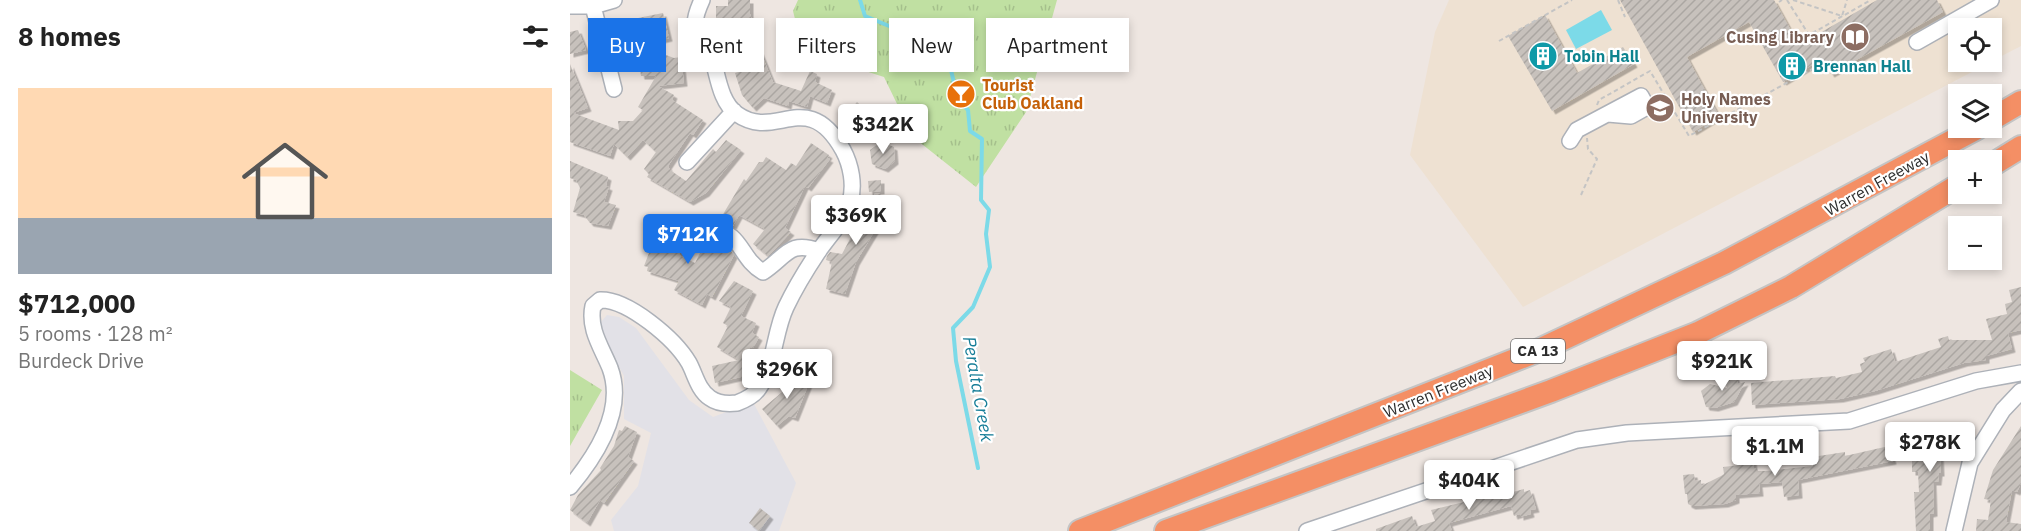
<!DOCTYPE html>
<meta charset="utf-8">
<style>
:root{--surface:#fff;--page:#f2f2f2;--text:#222;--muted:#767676;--line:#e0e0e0;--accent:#1a73e8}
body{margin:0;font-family:"IBM Plex Sans",sans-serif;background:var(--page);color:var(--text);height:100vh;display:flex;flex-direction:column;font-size:22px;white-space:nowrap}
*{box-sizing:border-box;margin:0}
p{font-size:20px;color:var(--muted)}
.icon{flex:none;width:33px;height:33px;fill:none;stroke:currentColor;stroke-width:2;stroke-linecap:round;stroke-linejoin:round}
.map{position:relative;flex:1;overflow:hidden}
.sheet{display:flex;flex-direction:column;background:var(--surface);width:570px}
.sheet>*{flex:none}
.hud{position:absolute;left:18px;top:18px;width:570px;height:54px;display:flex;gap:12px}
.buttons{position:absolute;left:1378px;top:18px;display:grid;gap:12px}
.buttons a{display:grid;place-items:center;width:54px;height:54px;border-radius:0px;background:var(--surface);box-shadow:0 3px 9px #0003;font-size:30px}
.price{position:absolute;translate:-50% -51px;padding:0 14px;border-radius:6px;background:#fff;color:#222;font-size:20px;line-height:39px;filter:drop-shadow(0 2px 3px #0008)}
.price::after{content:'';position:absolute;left:50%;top:36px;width:18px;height:14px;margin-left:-9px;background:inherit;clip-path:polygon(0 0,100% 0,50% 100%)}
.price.on{background:var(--accent);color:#fff}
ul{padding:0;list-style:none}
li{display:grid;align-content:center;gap:12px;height:318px;padding:0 18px}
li+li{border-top:2px solid var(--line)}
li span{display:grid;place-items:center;height:186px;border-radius:0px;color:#555}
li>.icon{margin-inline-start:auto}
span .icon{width:108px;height:108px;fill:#fffc;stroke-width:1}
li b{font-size:26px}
h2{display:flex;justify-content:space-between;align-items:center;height:72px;padding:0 18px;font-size:26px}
.tag{padding:0 21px;border-radius:0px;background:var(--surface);box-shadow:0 3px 9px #0003;font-size:21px;line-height:54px}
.tag.on{background:var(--accent);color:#fff}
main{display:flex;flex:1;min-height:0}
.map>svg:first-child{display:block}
.industrial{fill:#e2e1e7}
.education{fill:#eee1d2}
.park{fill:url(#park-tufts)}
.water{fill:#7cdae8}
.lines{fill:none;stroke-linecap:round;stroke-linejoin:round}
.stream{stroke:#7cdae8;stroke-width:4}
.building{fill:url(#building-hatch);filter:url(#shadow)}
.minor-casing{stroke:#adb1b8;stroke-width:18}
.highway-casing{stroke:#c4c4c4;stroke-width:26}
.path{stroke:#c4c4c4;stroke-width:2;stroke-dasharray:4.5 3;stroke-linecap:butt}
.minor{stroke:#fff;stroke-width:15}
.highway{stroke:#f48f65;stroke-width:22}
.labels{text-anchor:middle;stroke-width:4.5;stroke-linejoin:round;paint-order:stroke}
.shield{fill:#fff;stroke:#6c6c6c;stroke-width:1.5}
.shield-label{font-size:15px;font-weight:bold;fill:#2d2d2d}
.education-label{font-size:16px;font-weight:bold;fill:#785e54;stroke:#fff;text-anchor:end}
.culture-label{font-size:16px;font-weight:bold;fill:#0d838f;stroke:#fff;text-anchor:start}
.food-label{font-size:16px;font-weight:bold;fill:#c56008;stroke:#fff;text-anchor:start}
.street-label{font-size:16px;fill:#2d2d2d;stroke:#fff}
.water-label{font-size:18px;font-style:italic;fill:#177e98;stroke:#fff}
</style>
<main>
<section class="sheet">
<h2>8 homes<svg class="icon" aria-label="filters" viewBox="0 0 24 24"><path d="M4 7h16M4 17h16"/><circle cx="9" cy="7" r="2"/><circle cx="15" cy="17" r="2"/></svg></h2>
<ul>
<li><span style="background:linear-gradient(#ffd9b3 70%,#9aa5b1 0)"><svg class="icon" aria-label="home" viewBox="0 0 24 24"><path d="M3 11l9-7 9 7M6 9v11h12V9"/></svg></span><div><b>$712,000</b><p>5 rooms · 128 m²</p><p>Burdeck Drive</p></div></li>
</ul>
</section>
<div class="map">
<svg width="1451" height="531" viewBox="0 0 1451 531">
<defs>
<pattern id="park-tufts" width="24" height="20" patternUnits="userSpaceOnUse" patternTransform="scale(1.5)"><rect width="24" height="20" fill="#c0e0a2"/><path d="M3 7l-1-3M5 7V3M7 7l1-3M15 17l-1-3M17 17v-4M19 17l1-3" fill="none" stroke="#a5c08c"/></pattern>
<pattern id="building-hatch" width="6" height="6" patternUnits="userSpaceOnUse" patternTransform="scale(1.5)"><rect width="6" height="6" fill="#c7c1bc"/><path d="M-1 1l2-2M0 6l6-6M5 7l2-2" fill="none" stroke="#aba6a2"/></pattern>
<filter id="shadow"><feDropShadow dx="3.5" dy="3.5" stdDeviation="0" flood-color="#0004"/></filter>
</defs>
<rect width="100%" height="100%" fill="#eee6e1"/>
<path class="industrial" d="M37,315L49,317L66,328L119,400L143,417L183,402L226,483L209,531H44L41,520L68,486L81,433L54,419V376L30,332V323Z"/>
<path class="education" d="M879,0H1451V46L1422,61V28H1389V62H1421L953,307L840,155L865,32Z"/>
<path class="park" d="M228,0H487L456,112L406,187L343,137L314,77L233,51L223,11Z
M0,370L32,390L0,446Z"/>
<path class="water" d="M1031,10L1042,30L1006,49L996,30Z"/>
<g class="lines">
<path class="stream" d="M290,0L295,16L319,26L329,25L360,35L381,70L388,100L398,110L400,131L412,139L411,200L419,210L416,234L420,267L403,307L383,328L386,361L408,468"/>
</g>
<path class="building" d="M158,0H180V14L186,33L183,34L203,82L231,91L240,71L247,74L245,82L262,90L257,103L240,96L237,107L219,101L218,106L194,98L183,108L172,95L165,73L172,71L166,52H163L161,43L157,44L154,37L146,40L142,27L146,26V6H158Z
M1050,0H1204L1229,45L1307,0H1367L1373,12L1261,74L1252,59L1213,82L1179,22L1117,57L1149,116L1123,132Z
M93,13L99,38L69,45L104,58L111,57L114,83L88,86L104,95L102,100L133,120L123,135L120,133L98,166L100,170L116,181L143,149L146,152L156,140L171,150L136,193L120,202L77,177L79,174L74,169L86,152L73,140L57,157L44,144L40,156L0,142V64L18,108L3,113L49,130L48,121H63L73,110L68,107L86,76H71L67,46L55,49L53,21Z
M975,15L1007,73L1053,47L1064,64L982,111L938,36Z
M8,30L16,50L0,54V32Z
M287,102L297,111L293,115L297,119L289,128L275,116Z
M311,142L324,147L325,161L315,169L302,164L300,150Z
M241,143L259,155L257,158L260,159L238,188L235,186L215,228L221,232L198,256L183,244L195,229L169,215L163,226L149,221L174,179L176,181L189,162H193L196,157L216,170L221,163L226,166Z
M0,161L38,177L36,186L39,187L34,202L46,205L38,226L20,223L14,215L3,212L10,188L6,180L0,178Z
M311,180V191L299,192L298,181Z
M305,193L320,196L322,202L286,262L275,294L256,289L262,262L256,260L257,256L260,252L272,254L291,218L296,221L303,209Z
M88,222L102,227L97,243L112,248L109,255L125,263L137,239L147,244L149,241L155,244L164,255L142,297L137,294L132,305L104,290L109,281L77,271L78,267L74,266L79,253L76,252Z
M164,281L183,291L171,316L186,323L182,333L189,337L183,348L180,347L171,377L145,383L142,366L169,360L147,347L158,326L153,323L161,307L149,301Z
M1451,287V330L1438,333L1442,349L1416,356V360L1394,363L1305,391L1270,399L1182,405L1181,383L1265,376L1266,378L1292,372L1290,364L1295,362L1293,358L1321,349L1325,362L1371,347L1368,339L1378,336L1379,340H1422L1416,319L1437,314L1435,304L1442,302L1439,290Z
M1164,372L1168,384L1175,382L1164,402L1145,408L1136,407L1131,391L1140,384L1157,388L1153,376Z
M213,374L239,383L225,418L219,416L207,426L192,409L217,388L208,386Z
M1383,424L1382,451L1370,452L1371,473H1369L1368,482H1363L1364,513L1360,514V531H1346L1344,492H1349L1348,472H1342V460L1358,456V425Z
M55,426L67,432L58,457L64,461L34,503L30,500L17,523L0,510L8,495L31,470L30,468L44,446L49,430L52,431Z
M1451,426V483L1447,492L1442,490L1436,522L1451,524V531H1406L1407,519L1418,520L1421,500L1414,499L1423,470Z
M1319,446L1323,461L1228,480L1229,495L1214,497L1212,482L1189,484L1190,493L1166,495V500L1155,504L1122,506L1118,504L1117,494H1115L1113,475L1124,474L1125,481L1131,480V486L1151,476L1154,474L1153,467L1170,465V461L1183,459L1184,468H1187L1188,471H1197L1243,466L1242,457L1275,452V456Z
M954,489V492L960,490L966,509L960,510L961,514L950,517V514L944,516L941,506L879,523L882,531H806V529L842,516L846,527L865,521L861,510L894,502L897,495L907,493L931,491L932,495Z
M190,508L200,516L189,531L179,523Z"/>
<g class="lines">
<g class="minor-casing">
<path id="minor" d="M0,6H23L44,0
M23,6L44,89
M1347,42L1421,0
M1000,141L1007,130L1071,96L1077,107L1061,116L1038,114
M117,162L164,111
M142,229C173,233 169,258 193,272C217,256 219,240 249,251
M0,487C26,456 56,411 40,368C32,348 18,329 23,306L30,300C58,299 105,339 119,363C125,374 128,390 140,398C148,404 158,404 167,403C175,400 184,396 189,388C205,365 204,332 216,307C225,288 236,270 248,252C259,236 274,221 280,202C285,185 281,165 273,150C237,86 206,142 167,114C150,102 148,76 142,57C132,29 116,35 132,0
M737,531L1007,440L1057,433L1279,421L1406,381L1451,373
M1384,531L1400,463L1433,410L1451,391"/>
</g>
<g class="highway-casing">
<path id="highway" d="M1422,119L1451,102
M1422,165L1451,147
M510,531L965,352L1154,263L1407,128
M596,531L981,391L1128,333L1221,287L1389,185"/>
</g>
<path class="path" d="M1048,0L1055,17
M1217,0L1239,35L1301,0
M1223,0L1272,16L1277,0
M1209,2L1212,0
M929,41L1002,0
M1027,105L1029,100L1080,71L1119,136L1246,67
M1011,195L1027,159L1018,149L1017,138"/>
<use href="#minor" class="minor"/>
<use href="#highway" class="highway"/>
</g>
<defs>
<g id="library-disc" transform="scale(1.5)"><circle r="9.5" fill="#8d6e63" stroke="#fff"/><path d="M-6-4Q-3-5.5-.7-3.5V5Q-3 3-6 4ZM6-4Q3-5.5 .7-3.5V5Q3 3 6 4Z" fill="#fff"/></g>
<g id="building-disc" transform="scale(1.5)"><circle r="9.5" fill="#0f9aa8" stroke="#fff"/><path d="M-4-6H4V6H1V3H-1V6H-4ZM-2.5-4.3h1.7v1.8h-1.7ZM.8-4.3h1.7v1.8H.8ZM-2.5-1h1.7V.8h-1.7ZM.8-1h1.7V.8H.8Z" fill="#fff"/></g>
<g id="bar-disc" transform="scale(1.5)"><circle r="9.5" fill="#e8710a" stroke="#fff"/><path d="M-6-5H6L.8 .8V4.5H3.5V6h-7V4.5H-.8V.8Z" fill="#fff"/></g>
<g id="university-disc" transform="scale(1.5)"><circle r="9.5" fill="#8d6e63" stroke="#fff"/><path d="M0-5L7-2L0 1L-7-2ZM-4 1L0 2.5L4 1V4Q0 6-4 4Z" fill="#fff"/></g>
</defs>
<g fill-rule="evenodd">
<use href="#library-disc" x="1285" y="37"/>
<use href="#building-disc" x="973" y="56"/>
<use href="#building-disc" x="1222" y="66"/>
<use href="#bar-disc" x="391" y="94"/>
<use href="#university-disc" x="1090" y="108"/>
</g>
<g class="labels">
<rect class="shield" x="941" y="339" width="54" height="24" rx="4.5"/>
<g class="shield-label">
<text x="968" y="356">CA 13</text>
</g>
<g class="education-label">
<text x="1264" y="43">Cusing Library</text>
<text x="1111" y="105" text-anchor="start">Holy Names<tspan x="1111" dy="18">University</tspan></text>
</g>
<g class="culture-label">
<text x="994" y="62">Tobin Hall</text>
<text x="1243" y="72">Brennan Hall</text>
</g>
<g class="food-label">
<text x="412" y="91">Tourist<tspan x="412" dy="18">Club Oakland</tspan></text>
</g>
<g class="street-label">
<text transform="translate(1307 183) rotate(-29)" y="6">Warren Freeway</text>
<text transform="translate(868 391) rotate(-22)" y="6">Warren Freeway</text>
</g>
<g class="water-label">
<text transform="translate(408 389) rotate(80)" y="6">Peralta Creek</text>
</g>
</g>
</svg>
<div class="buttons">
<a><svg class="icon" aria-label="locate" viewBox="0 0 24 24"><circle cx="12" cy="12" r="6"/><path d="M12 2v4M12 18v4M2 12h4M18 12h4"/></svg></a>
<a><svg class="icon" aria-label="layers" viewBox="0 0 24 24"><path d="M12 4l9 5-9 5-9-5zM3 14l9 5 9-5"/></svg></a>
<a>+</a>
<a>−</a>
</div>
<b class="price" style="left:313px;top:155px">$342K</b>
<b class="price" style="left:286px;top:246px">$369K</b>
<b class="price on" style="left:118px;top:265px">$712K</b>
<b class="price" style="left:1152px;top:392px">$921K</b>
<b class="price" style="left:217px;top:400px">$296K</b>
<b class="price" style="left:1360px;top:473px">$278K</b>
<b class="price" style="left:1205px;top:477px">$1.1M</b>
<b class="price" style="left:899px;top:511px">$404K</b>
<div class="hud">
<a class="tag on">Buy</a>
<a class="tag">Rent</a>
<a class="tag">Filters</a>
<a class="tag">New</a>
<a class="tag">Apartment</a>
</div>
</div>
</main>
